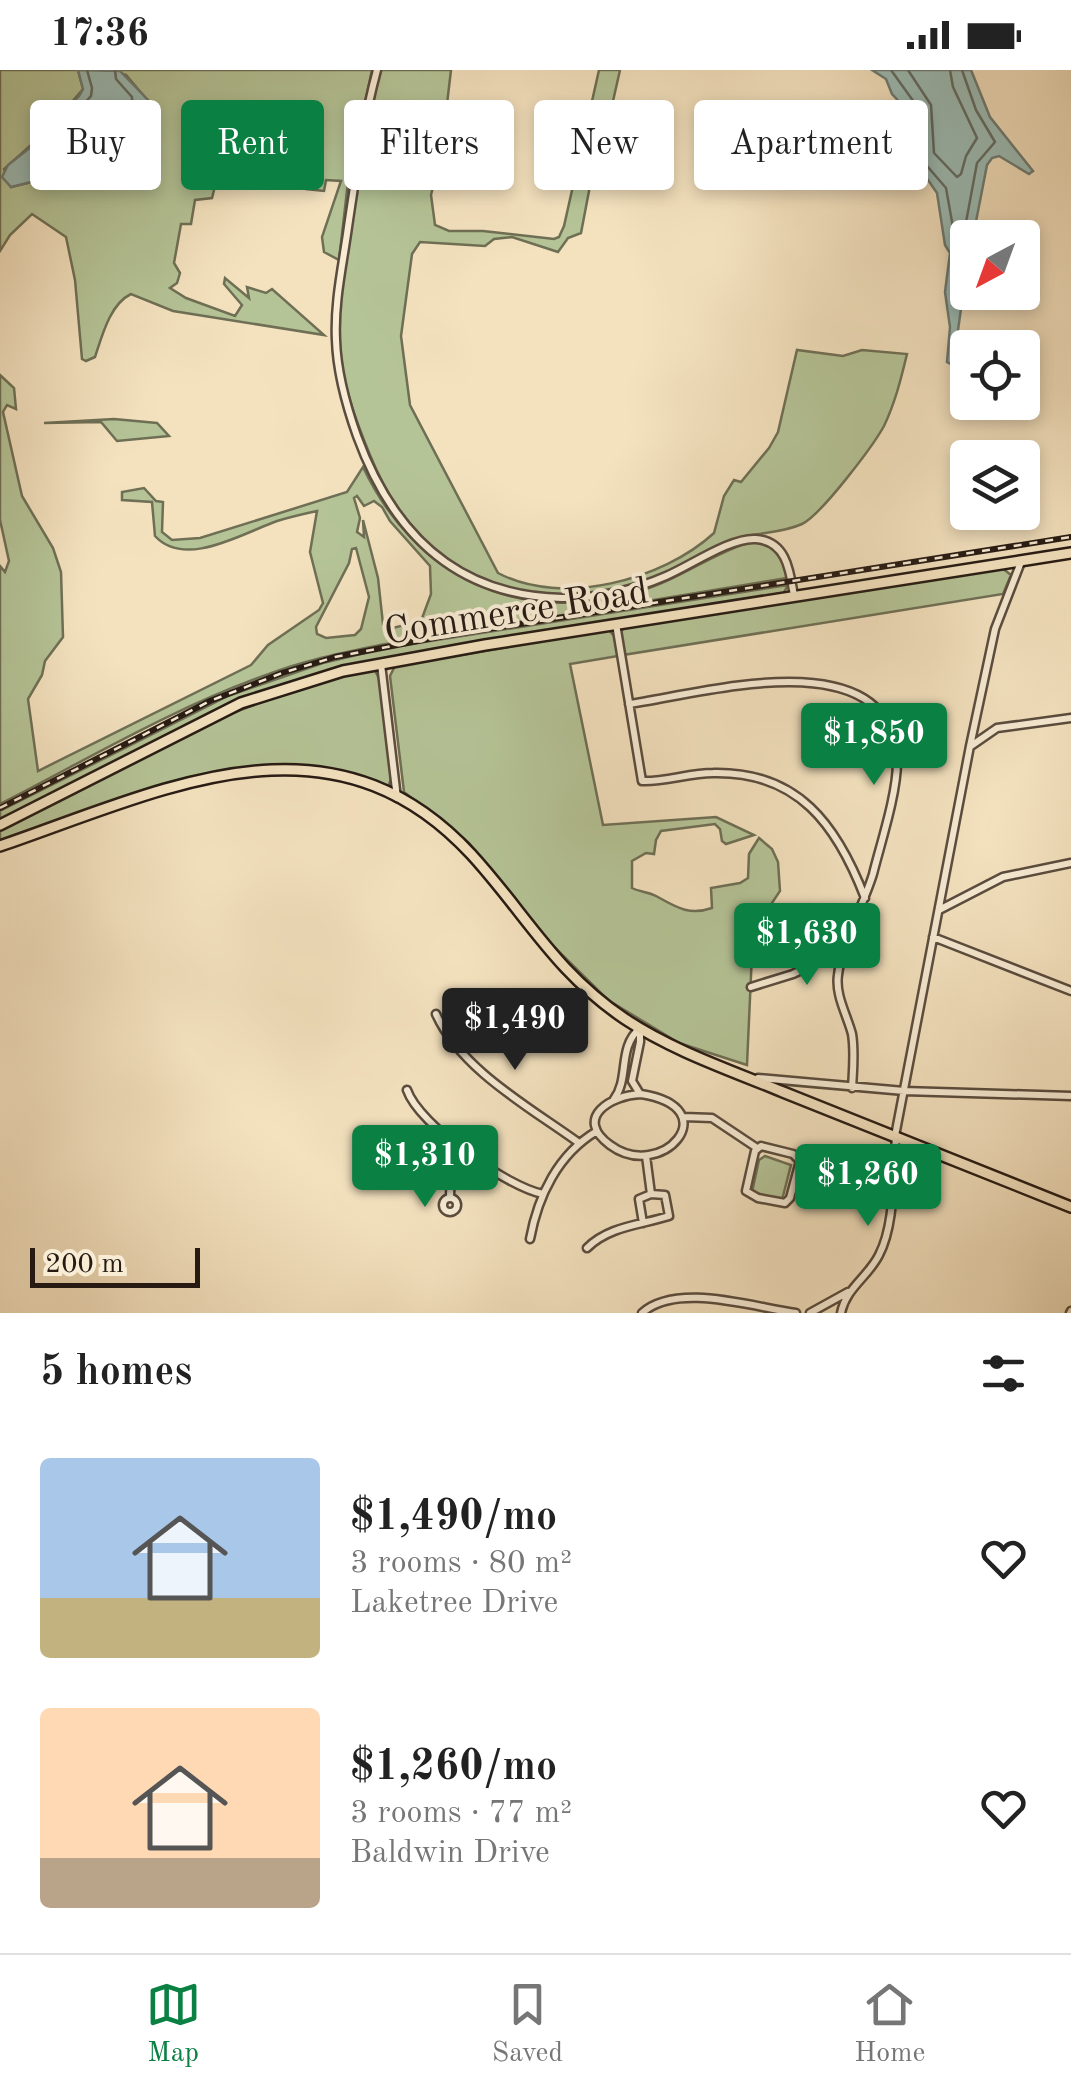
<!DOCTYPE html>
<meta charset="utf-8">
<style>
:root{--surface:#fff;--page:#f2f2f2;--text:#222;--muted:#767676;--line:#e0e0e0;--accent:#0b8043}
body{margin:0;font-family:"Old Standard TT",serif;background:var(--page);color:var(--text);height:100vh;display:flex;flex-direction:column;font-size:38px;white-space:nowrap}
*{box-sizing:border-box;margin:0}
p{font-size:32px;color:var(--muted)}
.icon{flex:none;width:55px;height:55px;fill:none;stroke:currentColor;stroke-width:2;stroke-linecap:round;stroke-linejoin:round}
.map{position:relative;height:1243px;overflow:hidden}
.drawer{display:flex;flex-direction:column;background:var(--surface);flex:1}
.drawer>*{flex:none}
.guide{position:absolute;left:30px;top:30px;width:1012px;height:90px;display:flex;gap:20px}
.needle{width:65px;rotate:221deg}
.fabs{position:absolute;left:950px;top:150px;display:grid;gap:20px}
.fabs a{display:grid;place-items:center;width:90px;height:90px;border-radius:10px;background:var(--surface);box-shadow:0 5px 15px #0003;font-size:50px}
.scale{position:absolute;left:30px;bottom:25px;width:170px;box-sizing:border-box;padding-left:10px;border:5px solid #261a13;border-top:0;font-size:28px;line-height:35px;white-space:nowrap;color:#261a13;-webkit-text-stroke:8px #f8ecd5;paint-order:stroke}
.price{position:absolute;translate:-50% -85px;padding:0 22px;border-radius:10px;background:var(--accent);color:#fff;font-size:32px;line-height:65px;filter:drop-shadow(0 2px 5px #0008)}
.price::after{content:'';position:absolute;left:50%;top:60px;width:30px;height:22px;margin-left:-15px;background:inherit;clip-path:polygon(0 0,100% 0,50% 100%)}
.price.active{background:#222;color:#fff}
ul{padding:0;list-style:none}
li{display:flex;align-items:center;gap:30px;height:250px;padding:0 40px}
li span{display:grid;place-items:center;flex:none;width:280px;height:200px;border-radius:10px;color:#555}
li>.icon{margin-inline-start:auto}
span .icon{width:120px;height:120px;fill:#fffc;stroke-width:1}
li b{font-size:42px}
h2{display:flex;justify-content:space-between;align-items:center;height:120px;padding:0 40px;font-size:42px}
.pill{padding:0 35px;border-radius:10px;background:var(--surface);box-shadow:0 5px 15px #0003;font-size:35px;line-height:90px}
.pill.active{background:var(--accent);color:#fff}
.status{display:flex;justify-content:space-between;align-items:center;height:70px;padding:0 50px;background:var(--surface);direction:ltr}
.status svg{height:28px;fill:currentColor}
.menu{display:flex;justify-content:space-around;align-items:center;height:140px;border-top:2px solid var(--line);background:var(--surface);font-size:28px;color:var(--muted)}
.menu a{display:grid;justify-items:center;gap:5px}
.menu .active{color:var(--accent)}
.map>svg:first-child{display:block}
.green{fill:#b5c497;stroke:#6e6f55;stroke-width:2.5;fill-rule:evenodd}
.water{fill:#9cbdb7;stroke:#6d7c75;stroke-width:2.5}
.lines{fill:none;stroke-linecap:round;stroke-linejoin:round}
.shore{stroke:#616c65;stroke-width:2.5}
.minor-casing{stroke:#5a4c3e;stroke-width:11}
.major-casing{stroke:#261a13;stroke-width:14}
.minor{stroke:#f8ecd5;stroke-width:6}
.major{stroke:#f4e2bf;stroke-width:9}
.rail-casing{stroke:#261a13;stroke-width:6}
.rail{stroke:#f8ecd5;stroke-width:2.5;stroke-dasharray:8;stroke-linecap:butt}
.labels{text-anchor:middle;stroke-width:8;stroke-linejoin:round;paint-order:stroke}
.street-label{font-size:38px;fill:#261a13;stroke:#f8ecd5}
</style>
<div class="status"><b>17:36</b><svg viewBox="0 0 49 12"><path d="M0 12V9h3v3zM5 12V6h3v6zM10 12V3h3v9zM15 12V0h3v12zM26 1h20v11H26zM47 4h2v5h-2z"/></svg></div>
<div class="map">
<svg width="1071" height="1243" viewBox="0 0 1071 1243">
<rect width="100%" height="100%" fill="#f4e2bf"/>
<filter id="stains"><feTurbulence type="fractalNoise" baseFrequency=".002" numOctaves="4"/><feColorMatrix values="0 0 0 0 .2 0 0 0 0 .09 0 0 0 0 .02 0 0 0 .5 -.17"/></filter>
<radialGradient id="worn" r=".72"><stop offset=".6" stop-color="#630" stop-opacity="0"/><stop offset="1" stop-color="#630" stop-opacity=".3"/></radialGradient>
<path class="green" d="M0,0H78L83,19L48,60L4,99L11,117L31,112L46,97L60,104L65,103C73,86 87,61 105,52C123,43 132,46 148,31L126,5L103,0H372L348,112L339,190L324,182L322,167L341,111L326,110L324,121L306,119L299,107L238,100L236,118L215,116L212,128L195,130L191,154H181L174,193L180,203L177,213L170,218L186,228L235,246L242,235L224,214L225,208L249,228L247,217L266,223L272,219L324,265L173,241L131,224C110,234 102,266 95,287L86,291L82,289L75,210L66,167L32,144L10,165L0,181Z
M380,0H451L441,85L431,125L435,155L449,161H483L554,169L559,167L564,156L599,0H620L611,40L597,79L581,163L568,168L558,182L512,167L494,169L485,176L420,172L412,184L401,266L410,335L498,503C562,537 663,510 714,463L724,426L734,410L741,412L769,378L778,362L797,280L843,286L862,280L907,284C901,309 895,333 884,356C873,376 821,445 802,454C778,465 753,461 729,472C695,489 662,507 625,517C510,548 413,493 370,385C356,351 342,313 339,276C336,236 345,196 351,156C354,141 354,126 356,111C361,73 372,37 380,0Z
M0,305L14,318L16,339L7,335L3,342L22,426L53,478L61,502L63,567L45,591L42,605L28,629L38,701L251,595L268,575L319,540L323,533L310,482L317,441C303,444 290,447 277,451C243,463 185,499 155,466L152,432L122,430V422L144,418L156,431L163,432L162,462L172,470L200,468L347,422L363,397C415,507 519,556 637,522C677,511 711,484 750,472C774,474 783,487 787,508L380,575C343,583 305,590 269,604C175,637 88,689 0,734V496L5,502L9,491L0,450ZM357,426L364,436L374,431L382,437L390,451L430,496L431,524L421,551L393,558L383,554L378,508L363,450L364,467L357,462L360,448L354,428ZM356,478L369,527L361,559L355,565L326,568L317,564L316,557L349,493L352,479Z
M114,349L157,353L169,366L117,371L101,352L44,353Z
M1002,498L1011,505L1003,524L623,585L620,563L624,558Z
M788,515L783,524C698,538 613,551 527,565C416,582 308,600 204,646L0,751V741L228,626L323,593L386,578Z
M609,560L614,566L618,586L570,594L603,755L716,747L754,765L726,774L722,771L720,759L715,754L661,761L656,770L654,784L646,783L632,791V818C640,822 649,822 656,826C676,837 689,846 712,838L711,818L740,813L748,808L749,784L759,768L772,779L778,792L780,821L753,861L747,995L679,973L608,930L544,867L469,773L404,722L390,606L395,596Z
M367,599L375,601L380,610L391,709L388,717C352,718 314,695 275,696C188,697 83,745 0,773V760L212,651L306,615Z
M765,1086L791,1095L782,1130L752,1122L759,1090Z"/>
<path class="water" d="M78,0L120,1L148,30C135,45 122,44 105,52C87,60 72,86 65,103L60,104L46,97L31,112L11,117L2,107L8,95L37,72L79,26L83,19Z
M872,0H971L990,47L1033,101L1029,104L999,86L992,88L987,95L973,167L968,168L967,197L953,295L947,292L950,257L945,222L950,183L945,175L937,123L926,107L908,93L912,64L909,42L892,24L886,9Z"/>
<g class="lines">
<path class="shore" d="M87,0L92,18L91,26L44,79L46,86L59,88L92,48L132,33V27L116,9L115,0
M891,0L919,39L921,89L946,118L954,163L959,167L964,163L977,93L995,72L976,40L962,0
M908,0L931,35L934,83L957,107L961,104L966,86L977,68L953,17L950,0"/>
<g class="minor-casing">
<path id="minor" d="M377,0C363,52 356,104 348,157C343,194 334,232 336,270C337,303 346,335 357,366C392,462 455,526 562,528C598,528 634,520 666,506C690,496 731,467 756,469C787,471 790,502 794,526
M616,554L642,711C665,712 689,703 713,703C798,701 837,755 865,828
M381,594L397,728
M629,634C701,624 894,566 897,692C897,724 881,772 873,804C863,837 842,871 838,905C835,925 847,945 852,964C855,982 853,1000 852,1018
M971,676L997,658L1071,648
M939,840L1003,807L1071,793
M933,867L1071,921
M751,917L793,904L847,878
M436,944C461,1000 531,1038 579,1073
M758,1008L904,1021L1071,1026
M407,1020C419,1055 507,1117 543,1124
M640,1024L632,1011L640,972V958
M641,1024C729,1038 661,1113 610,1075C573,1048 611,1025 641,1024Z
M614,1029C630,1008 617,978 640,958
M684,1047L712,1048L757,1078
M895,1066L970,676L995,559L1021,492
M761,1076L793,1084L800,1091L790,1128L785,1133L758,1128L746,1121L755,1081Z
M646,1086L651,1124
M450,1127L451,1092L458,1077
M443 1135a7 7 0 1 1 14 0a7 7 0 1 1-14 0Z
M530,1169C538,1126 558,1084 597,1061
M587,1178C609,1156 641,1155 669,1146L665,1125L651,1124L639,1129L643,1153
M642,1243C677,1212 752,1237 796,1243
M810,1243L848,1222
M841,1243C846,1218 868,1207 879,1185C896,1152 892,1104 896,1068
M1070,1243L1071,1241"/>
</g>
<g class="major-casing">
<path id="major" d="M0,755L241,633L343,601L485,575L1071,483
M0,776C161,721 330,632 471,784C526,844 554,901 625,949C673,981 730,1000 783,1022C879,1061 975,1098 1071,1137"/>
</g>
<use href="#minor" class="minor"/>
<use href="#major" class="major"/>
<g class="rail-casing">
<path id="rail" d="M0,738L210,631L282,603L335,587L444,566L1071,467"/>
</g>
<use href="#rail" class="rail"/>
</g>
<g class="labels">
<g class="street-label">
<text transform="translate(516 540) rotate(-9)" y="13">Commerce Road</text>
</g>
</g>
<rect width="100%" height="100%" filter="url(#stains)"/>
<rect width="100%" height="100%" fill="url(#worn)"/>
</svg>
<div class="fabs">
<a><svg class="needle" viewBox="-14 -14 28 28"><path d="M0-13l5 13h-10z" fill="#e53935"/><path d="M0 13l5-13h-10z" fill="#767676"/></svg></a>
<a><svg class="icon" aria-label="locate" viewBox="0 0 24 24"><circle cx="12" cy="12" r="6"/><path d="M12 2v4M12 18v4M2 12h4M18 12h4"/></svg></a>
<a><svg class="icon" aria-label="layers" viewBox="0 0 24 24"><path d="M12 4l9 5-9 5-9-5zM3 14l9 5 9-5"/></svg></a>
</div>
<div class="scale">200 m</div>
<b class="price" style="left:874px;top:718px">$1,850</b>
<b class="price" style="left:807px;top:918px">$1,630</b>
<b class="price active" style="left:515px;top:1003px">$1,490</b>
<b class="price" style="left:425px;top:1140px">$1,310</b>
<b class="price" style="left:868px;top:1159px">$1,260</b>
<div class="guide">
<a class="pill">Buy</a>
<a class="pill active">Rent</a>
<a class="pill">Filters</a>
<a class="pill">New</a>
<a class="pill">Apartment</a>
</div>
</div>
<section class="drawer">
<h2>5 homes<svg class="icon" aria-label="filters" viewBox="0 0 24 24"><path d="M4 7h16M4 17h16"/><circle cx="9" cy="7" r="2"/><circle cx="15" cy="17" r="2"/></svg></h2>
<ul>
<li><span style="background:linear-gradient(#a9c7e8 70%,#c2b280 0)"><svg class="icon" aria-label="home" viewBox="0 0 24 24"><path d="M3 11l9-7 9 7M6 9v11h12V9"/></svg></span><div><b>$1,490/mo</b><p>3 rooms · 80 m²</p><p>Laketree Drive</p></div><svg class="icon" aria-label="heart" viewBox="0 0 24 24"><path d="M12 20l-8-8c-3-5 5-10 8-4 3-6 11-1 8 4z"/></svg></li>
<li><span style="background:linear-gradient(#ffd9b3 75%,#b9a48a 0)"><svg class="icon" aria-label="home" viewBox="0 0 24 24"><path d="M3 11l9-7 9 7M6 9v11h12V9"/></svg></span><div><b>$1,260/mo</b><p>3 rooms · 77 m²</p><p>Baldwin Drive</p></div><svg class="icon" aria-label="heart" viewBox="0 0 24 24"><path d="M12 20l-8-8c-3-5 5-10 8-4 3-6 11-1 8 4z"/></svg></li>
</ul>
</section>
<nav class="menu">
<a class="active"><svg class="icon" aria-label="map" viewBox="0 0 24 24"><path d="M3 6l6-2 6 2 6-2v14l-6 2-6-2-6 2zM9 4v14M15 6v14"/></svg>Map</a>
<a><svg class="icon" aria-label="saved" viewBox="0 0 24 24"><path d="M7 4h10v16l-5-4-5 4z"/></svg>Saved</a>
<a><svg class="icon" aria-label="home" viewBox="0 0 24 24"><path d="M3 11l9-7 9 7M6 9v11h12V9"/></svg>Home</a>
</nav>
